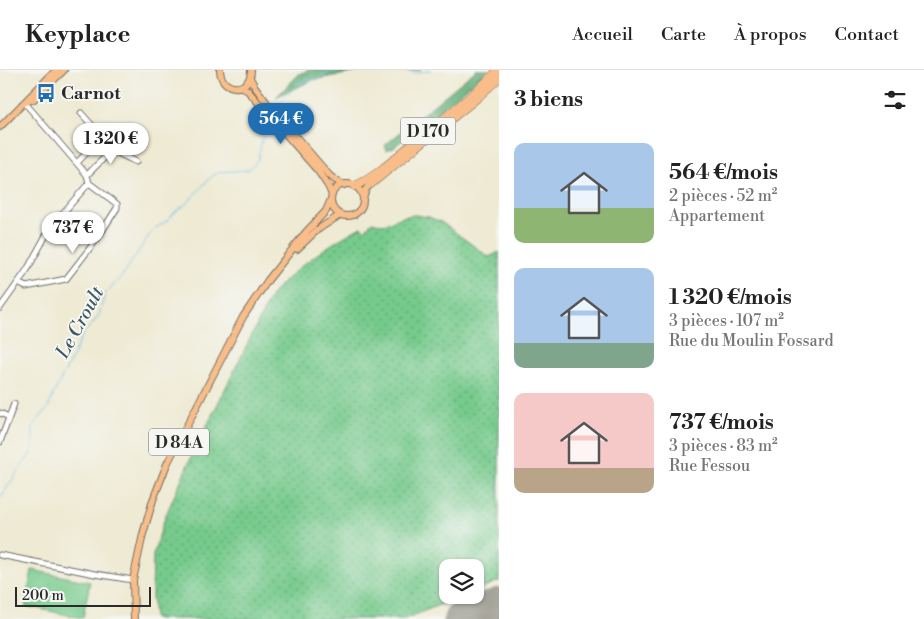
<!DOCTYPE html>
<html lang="fr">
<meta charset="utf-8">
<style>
:root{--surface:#fff;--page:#f2f2f2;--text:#222;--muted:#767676;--line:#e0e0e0;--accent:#1f6fb2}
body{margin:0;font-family:"Libre Bodoni",serif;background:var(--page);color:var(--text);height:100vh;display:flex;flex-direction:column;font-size:19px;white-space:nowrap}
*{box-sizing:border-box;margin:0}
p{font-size:16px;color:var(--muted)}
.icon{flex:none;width:28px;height:28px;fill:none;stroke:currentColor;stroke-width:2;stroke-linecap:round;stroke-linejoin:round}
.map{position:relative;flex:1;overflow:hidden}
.drawer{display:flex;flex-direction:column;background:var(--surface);width:425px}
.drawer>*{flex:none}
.controls{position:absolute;left:439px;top:489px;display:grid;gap:10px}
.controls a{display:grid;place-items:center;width:45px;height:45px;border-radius:10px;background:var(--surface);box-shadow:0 1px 4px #0004;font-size:25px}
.scale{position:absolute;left:15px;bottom:12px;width:136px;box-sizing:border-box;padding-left:5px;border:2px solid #2b2b2b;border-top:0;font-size:14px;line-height:18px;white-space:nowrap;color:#2b2b2b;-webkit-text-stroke:4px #f6f6f2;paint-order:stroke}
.price{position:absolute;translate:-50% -42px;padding:0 11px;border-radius:18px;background:#fff;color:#222;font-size:16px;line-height:32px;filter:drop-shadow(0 1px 2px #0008)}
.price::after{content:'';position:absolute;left:50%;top:30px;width:15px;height:11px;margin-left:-8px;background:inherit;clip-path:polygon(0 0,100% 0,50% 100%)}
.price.active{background:var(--accent);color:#fff}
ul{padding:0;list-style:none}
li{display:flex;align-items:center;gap:15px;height:125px;padding:0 15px}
li span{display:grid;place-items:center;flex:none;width:140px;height:100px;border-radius:10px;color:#555}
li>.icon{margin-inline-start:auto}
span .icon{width:60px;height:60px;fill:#fffc;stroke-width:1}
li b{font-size:21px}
h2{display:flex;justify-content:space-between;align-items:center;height:60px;padding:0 15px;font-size:21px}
header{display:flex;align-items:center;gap:30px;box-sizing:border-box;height:70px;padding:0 25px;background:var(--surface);border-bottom:1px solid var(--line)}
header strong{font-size:24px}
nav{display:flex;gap:28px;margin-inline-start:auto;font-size:18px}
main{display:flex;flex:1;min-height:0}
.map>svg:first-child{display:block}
.grass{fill:url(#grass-dots);stroke:#507a5c}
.forest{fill:url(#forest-crowns);stroke:#466c52}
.garden{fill:#76ca8c;stroke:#507a5c}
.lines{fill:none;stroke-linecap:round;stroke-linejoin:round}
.stream{stroke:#6dc2e9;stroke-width:1}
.taxiway{stroke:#8c8a7f;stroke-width:12}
.runway{stroke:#8c8a7f;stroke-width:31}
.minor-casing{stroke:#6f6e66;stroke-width:7}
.major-casing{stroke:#6f6e66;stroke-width:8}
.highway-casing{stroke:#6f6e66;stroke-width:9}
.minor{stroke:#fff;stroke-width:5}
.major{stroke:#f8bd89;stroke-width:6}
.highway{stroke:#f8bd89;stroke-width:8}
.labels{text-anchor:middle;stroke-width:4;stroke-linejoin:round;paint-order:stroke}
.shield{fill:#f6f6f2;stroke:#686867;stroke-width:1}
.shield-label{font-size:16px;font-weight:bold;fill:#2b2b2b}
.poi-label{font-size:18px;font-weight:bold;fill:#2b2b2b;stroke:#f6f6f2;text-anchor:start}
.water-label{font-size:19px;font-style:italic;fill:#3f5864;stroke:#f6f6f2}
</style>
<header>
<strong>Keyplace</strong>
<nav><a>Accueil</a><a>Carte</a><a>À propos</a><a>Contact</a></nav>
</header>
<main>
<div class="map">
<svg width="499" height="549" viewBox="0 0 499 549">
<defs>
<pattern id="grass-dots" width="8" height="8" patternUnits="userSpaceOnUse" patternTransform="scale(1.25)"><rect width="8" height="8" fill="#76ca8c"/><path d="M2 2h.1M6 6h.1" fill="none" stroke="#61a473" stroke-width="1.8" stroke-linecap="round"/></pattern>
<pattern id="forest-crowns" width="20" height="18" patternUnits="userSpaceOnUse" patternTransform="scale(1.25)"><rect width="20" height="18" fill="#60ae78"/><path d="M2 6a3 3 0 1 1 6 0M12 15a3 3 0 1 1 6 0" fill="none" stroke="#4f8e63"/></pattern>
</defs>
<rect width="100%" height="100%" fill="#f6f6f2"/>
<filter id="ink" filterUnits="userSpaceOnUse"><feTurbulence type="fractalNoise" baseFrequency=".02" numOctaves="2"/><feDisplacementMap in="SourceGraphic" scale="10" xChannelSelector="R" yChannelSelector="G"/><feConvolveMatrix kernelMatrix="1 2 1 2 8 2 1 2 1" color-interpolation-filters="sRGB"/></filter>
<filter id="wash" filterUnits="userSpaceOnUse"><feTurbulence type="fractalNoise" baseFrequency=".0096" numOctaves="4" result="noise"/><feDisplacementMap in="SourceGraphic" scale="20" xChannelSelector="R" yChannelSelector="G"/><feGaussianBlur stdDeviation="1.12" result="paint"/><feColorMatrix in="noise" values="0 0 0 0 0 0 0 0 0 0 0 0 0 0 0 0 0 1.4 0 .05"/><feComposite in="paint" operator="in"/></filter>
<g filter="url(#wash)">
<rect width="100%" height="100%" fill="#eeead3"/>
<path class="grass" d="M416,145L429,147L441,152L489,187L499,182V511L475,521V498H448V525H464L405,549H154L152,527L153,485L165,447L188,394L272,224C296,197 329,174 361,157L365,160L372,152C388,157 389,150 403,147C407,146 412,145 416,145Z"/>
<path class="forest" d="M308,0H421L363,1L313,10L276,27L299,4Z
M476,0H489L394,77L386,80L385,75Z"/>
<path class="garden" d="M32,500L90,512L83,548L25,536Z"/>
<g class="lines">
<path class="stream" d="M378,0L380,1L399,0L416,3L431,0
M279,36L280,33L298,14L307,10H313L336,0
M0,428L31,383L33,373V356L48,338L54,323L71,290L83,263L92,255L99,245L105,224L122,206L150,164L156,158L168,150L175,142L186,134L211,107L219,102L247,100L252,97L258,89L262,69L272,55"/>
<path class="taxiway" d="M486,549L495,538L499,534
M498,549L499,548"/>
<path class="runway" d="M459,549L499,533"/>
</g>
</g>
<g filter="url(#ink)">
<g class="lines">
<g class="minor-casing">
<path id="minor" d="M81,43L98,62L100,68
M77,93L100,68L109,73L116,71L128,57
M87,105L112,80L136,92
M18,213L26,217L66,209L97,169L117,138V134L89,113L87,105L25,33
M0,238L27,200L50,158L89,113
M0,343L9,347
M0,372L14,334
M0,485L95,504L133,510"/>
</g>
<g class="major-casing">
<path id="major" d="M220,0C221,23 251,23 251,0
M250,8L255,17L267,33L329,105L335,110L344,115
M242,16L249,22L318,101L328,116L332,125
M26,32L34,29L64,0
M0,57L56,0
M331 130a16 16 0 1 1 32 0a16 16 0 1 1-32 0Z
M363,128L366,119L371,114
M297,179L317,160L340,145
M134,549L133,510L143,464L153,430L167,394L243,247L268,210L306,162L326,141L331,129"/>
</g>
<g class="highway-casing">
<path id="highway" d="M371,114L476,29L499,8
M354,116C375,108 396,87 413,73C442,49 473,27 498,0"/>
</g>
<use href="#minor" class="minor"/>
<use href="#major" class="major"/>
<use href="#highway" class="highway"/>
</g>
</g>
<defs>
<g id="bus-bare" transform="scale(1.5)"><path d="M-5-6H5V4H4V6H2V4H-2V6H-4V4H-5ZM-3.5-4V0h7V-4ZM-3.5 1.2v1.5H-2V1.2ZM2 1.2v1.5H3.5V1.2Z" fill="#1f6fb2" stroke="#f6f6f2" stroke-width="2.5" paint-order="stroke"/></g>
</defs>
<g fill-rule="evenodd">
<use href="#bus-bare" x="46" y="23"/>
</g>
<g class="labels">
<g class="shield">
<rect x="400.5" y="47.5" width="55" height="27" rx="4"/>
<rect x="149" y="358.5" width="60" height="27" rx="4"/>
</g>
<g class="shield-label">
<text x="428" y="67">D 170</text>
<text x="179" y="378">D 84A</text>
</g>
<g class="poi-label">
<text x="61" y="29">Carnot</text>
</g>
<g class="water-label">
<text transform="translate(79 252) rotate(-61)" y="7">Le Croult</text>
</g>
</g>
</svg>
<div class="controls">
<a><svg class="icon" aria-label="layers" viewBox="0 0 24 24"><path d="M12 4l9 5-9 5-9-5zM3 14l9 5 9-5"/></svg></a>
</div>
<div class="scale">200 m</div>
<b class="price active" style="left:281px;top:75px">564 €</b>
<b class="price" style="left:111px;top:95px">1 320 €</b>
<b class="price" style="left:73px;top:184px">737 €</b>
</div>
<section class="drawer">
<h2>3 biens<svg class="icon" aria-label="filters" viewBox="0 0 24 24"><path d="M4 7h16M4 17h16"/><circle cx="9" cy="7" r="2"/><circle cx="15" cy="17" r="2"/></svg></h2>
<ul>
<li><span style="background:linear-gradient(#a9c7e8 65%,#8fb573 0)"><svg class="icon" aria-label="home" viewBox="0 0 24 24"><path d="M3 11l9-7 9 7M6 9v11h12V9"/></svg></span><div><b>564 €/mois</b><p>2 pièces · 52 m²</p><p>Appartement</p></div></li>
<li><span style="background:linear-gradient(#a9c7e8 75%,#7fa58c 0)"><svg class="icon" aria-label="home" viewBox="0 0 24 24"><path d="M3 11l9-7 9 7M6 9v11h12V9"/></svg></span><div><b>1 320 €/mois</b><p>3 pièces · 107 m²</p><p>Rue du Moulin Fossard</p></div></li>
<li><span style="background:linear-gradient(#f6c9c9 75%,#b9a48a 0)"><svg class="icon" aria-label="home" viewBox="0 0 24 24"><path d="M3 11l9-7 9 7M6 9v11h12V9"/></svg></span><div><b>737 €/mois</b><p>3 pièces · 83 m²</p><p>Rue Fessou</p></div></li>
</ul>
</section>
</main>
